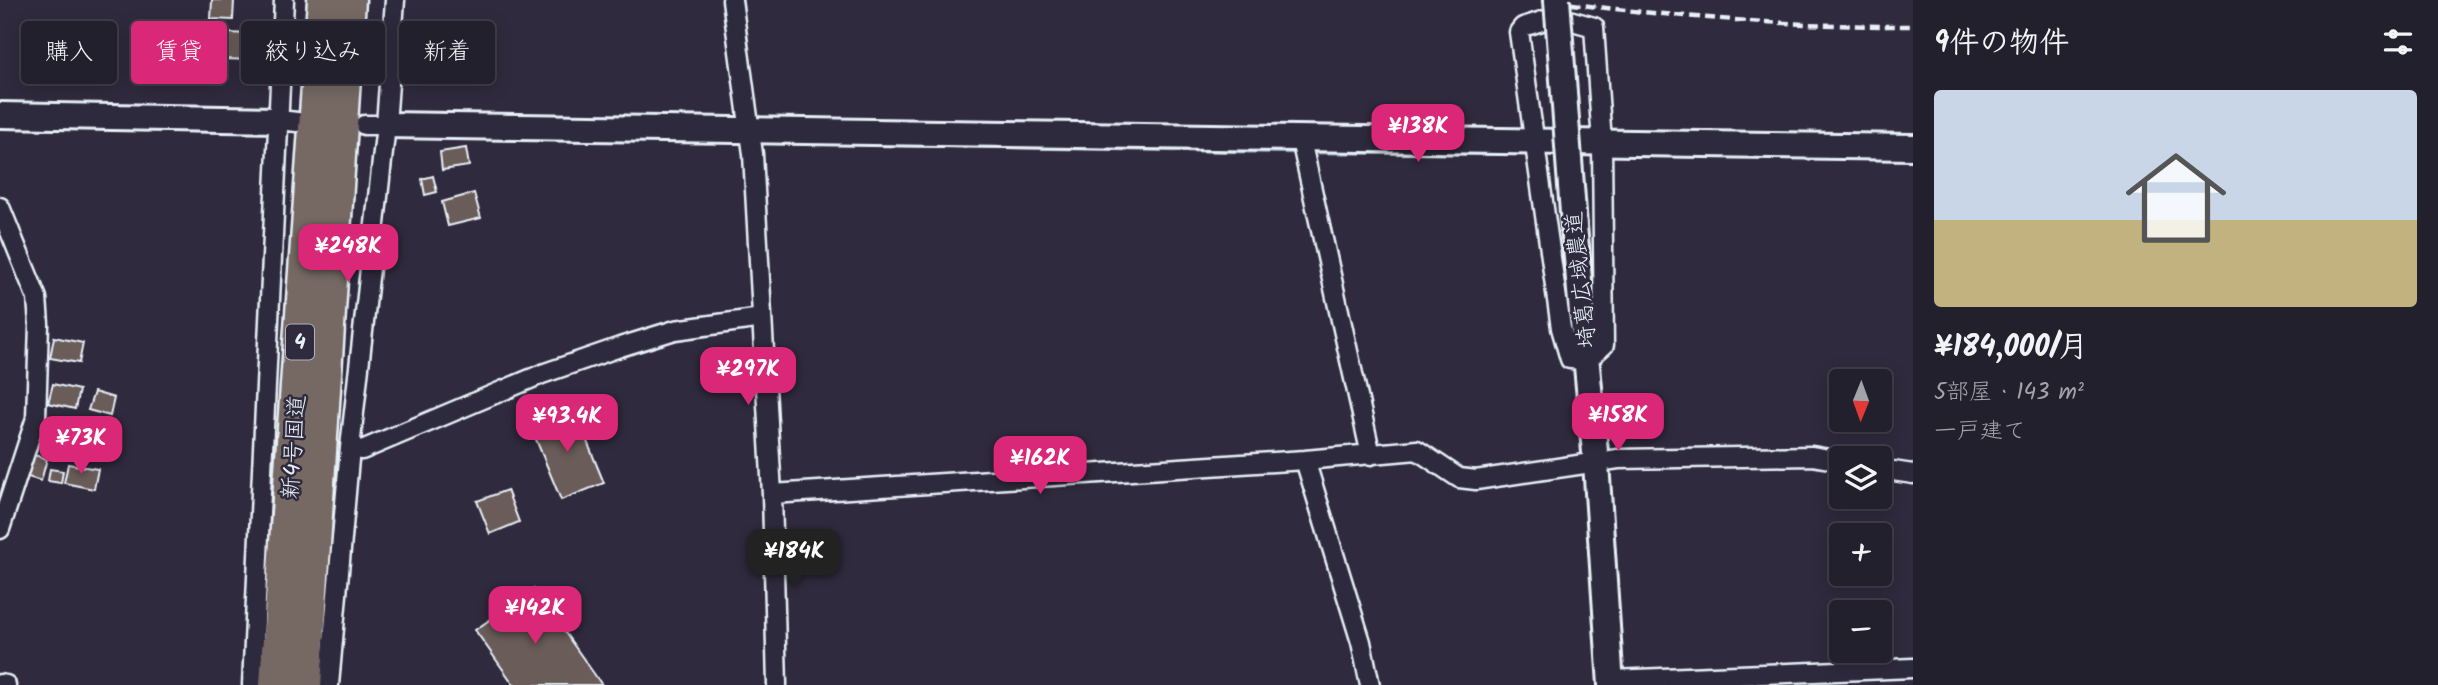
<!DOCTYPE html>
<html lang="ja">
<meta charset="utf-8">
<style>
:root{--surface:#23202e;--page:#2f2d3a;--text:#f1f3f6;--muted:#a3a3aa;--line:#403e4a;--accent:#db2777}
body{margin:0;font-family:Kalam,"Klee One",sans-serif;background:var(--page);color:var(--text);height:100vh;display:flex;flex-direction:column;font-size:26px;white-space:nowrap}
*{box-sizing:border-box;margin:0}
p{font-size:23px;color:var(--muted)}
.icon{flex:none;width:38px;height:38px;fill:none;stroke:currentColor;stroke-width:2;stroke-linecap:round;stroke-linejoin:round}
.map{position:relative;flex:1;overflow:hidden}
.details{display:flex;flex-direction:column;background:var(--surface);width:525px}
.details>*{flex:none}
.top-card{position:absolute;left:21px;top:21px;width:665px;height:63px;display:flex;gap:14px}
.needle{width:46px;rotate:181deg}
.controls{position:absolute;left:1829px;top:369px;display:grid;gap:14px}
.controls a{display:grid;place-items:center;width:63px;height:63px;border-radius:7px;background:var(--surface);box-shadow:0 4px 18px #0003,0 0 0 2px var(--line);font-size:35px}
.price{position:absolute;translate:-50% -60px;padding:0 16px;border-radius:14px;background:var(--accent);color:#fff;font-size:23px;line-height:46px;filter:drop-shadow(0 2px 4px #0008)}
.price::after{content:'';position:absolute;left:50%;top:42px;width:21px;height:16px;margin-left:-10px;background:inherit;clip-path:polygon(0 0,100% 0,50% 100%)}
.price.selected{background:#222;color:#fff}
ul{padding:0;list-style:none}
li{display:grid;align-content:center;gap:14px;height:371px;padding:0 21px}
li span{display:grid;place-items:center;height:217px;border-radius:7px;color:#555}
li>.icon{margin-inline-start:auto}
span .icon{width:126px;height:126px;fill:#fffc;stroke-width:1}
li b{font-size:30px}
h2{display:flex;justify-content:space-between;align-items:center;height:84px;padding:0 21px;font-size:30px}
.chip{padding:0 24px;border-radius:7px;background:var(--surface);box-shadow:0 4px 18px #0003,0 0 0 2px var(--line);font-size:24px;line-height:63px}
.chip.selected{background:var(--accent);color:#fff}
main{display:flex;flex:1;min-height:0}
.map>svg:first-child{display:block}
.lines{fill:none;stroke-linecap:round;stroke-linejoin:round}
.stream{stroke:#8a9da9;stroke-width:4.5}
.building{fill:#6b5b59;stroke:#e8f1f8;stroke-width:2}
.street-casing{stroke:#e8f1f8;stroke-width:23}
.secondary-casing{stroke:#e8f1f8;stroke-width:30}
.highway-casing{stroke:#e8f1f8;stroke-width:37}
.street{stroke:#2f2a3d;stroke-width:18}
.secondary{stroke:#2f2a3d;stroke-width:24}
.highway{stroke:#766964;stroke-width:32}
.rail{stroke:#e8f1f8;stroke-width:4.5;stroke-dasharray:10 5;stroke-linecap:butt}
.secondary-bridge-casing{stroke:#e8f1f8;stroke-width:30;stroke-linecap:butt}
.secondary-bridge{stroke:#2f2a3d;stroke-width:24}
.labels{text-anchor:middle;stroke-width:5;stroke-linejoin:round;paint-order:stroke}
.shield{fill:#2f2a3d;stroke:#b0b5c0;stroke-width:2}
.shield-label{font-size:21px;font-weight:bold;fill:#e8f1f8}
.street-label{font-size:23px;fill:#e8f1f8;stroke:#2f2a3d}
</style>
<main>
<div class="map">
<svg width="1913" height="685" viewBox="0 0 1913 685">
<rect width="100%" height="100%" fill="#2f2a3d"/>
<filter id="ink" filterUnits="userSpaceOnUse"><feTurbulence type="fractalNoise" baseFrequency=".0143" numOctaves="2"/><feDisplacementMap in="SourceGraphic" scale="14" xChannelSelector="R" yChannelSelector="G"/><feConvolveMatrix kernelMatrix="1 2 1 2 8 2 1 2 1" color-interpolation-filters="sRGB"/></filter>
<g filter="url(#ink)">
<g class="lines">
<path class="stream" d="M897,145L1297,152
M1309,152L1526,154"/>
</g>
<path class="building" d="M212,0H234L233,20L211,19Z
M226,33L252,34L251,60L225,59Z
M259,36H272L271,60H258Z
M214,46H223V61L214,60Z
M466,148L469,166L442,170L440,152Z
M433,176L437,192L425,195L422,179Z
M474,193L481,218L448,226L442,202Z
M54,337L83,343L79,363L50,358Z
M53,384L79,390L75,409L48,403Z
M94,392L114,398L110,416L88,410Z
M573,407L604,483L561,500L530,425Z
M31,454L47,459L41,481L25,476Z
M68,464L98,469L94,489L64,483Z
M50,469L63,471L61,483L48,481Z
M507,490L519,522L490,534L477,501Z
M534,589L602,685H514L475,630Z"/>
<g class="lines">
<g class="street-casing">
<path id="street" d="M732,0L753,154L772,494L777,685
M1545,20H1569L1594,27L1602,143L1604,345L1587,360L1570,359L1561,328L1519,32L1523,27Z
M279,120L297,122
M364,125H386
M1301,140L1371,455
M0,207L37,298L39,324L36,418L0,529
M350,448L362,450L542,374L620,347L675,330L762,318
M1305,460L1361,642L1370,685
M1880,469L1913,474
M772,494L1305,460L1417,450L1459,478L1476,480L1618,459L1812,456L1841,461
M1611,680L1913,668
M0,684L6,685
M252,685L284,0
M329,685L350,448L386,125L395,0"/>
</g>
<g class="secondary-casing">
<path id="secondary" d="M0,115L279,120
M386,125L1913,147
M1574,226L1596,463L1611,685"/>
</g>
<g class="highway-casing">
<path id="highway" d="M276,685L324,0
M305,685L349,0"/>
</g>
<use href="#street" class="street"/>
<use href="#secondary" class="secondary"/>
<use href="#highway" class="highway"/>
<path class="rail" d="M1541,0C1664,16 1789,27 1913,26"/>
<g class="secondary-bridge-casing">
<path id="secondary-bridge" d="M1557,0L1574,226"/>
</g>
<use href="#secondary-bridge" class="secondary-bridge"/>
</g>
</g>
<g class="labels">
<rect class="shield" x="286" y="324.5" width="28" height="35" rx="5"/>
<g class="shield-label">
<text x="300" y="349">4</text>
</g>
<g class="street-label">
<text transform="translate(1580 280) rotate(-96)" y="8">埼葛広域農道</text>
<text transform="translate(293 447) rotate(-86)" y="8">新4号国道</text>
</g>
</g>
</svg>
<div class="controls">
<a><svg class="needle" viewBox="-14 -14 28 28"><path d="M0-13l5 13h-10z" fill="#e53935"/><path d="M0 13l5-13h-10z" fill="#a3a3aa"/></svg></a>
<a><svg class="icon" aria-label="layers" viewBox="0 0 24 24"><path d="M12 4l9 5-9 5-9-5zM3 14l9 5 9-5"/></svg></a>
<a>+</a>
<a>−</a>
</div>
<b class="price" style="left:1418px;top:164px">¥138K</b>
<b class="price" style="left:348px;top:284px">¥248K</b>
<b class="price" style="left:748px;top:407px">¥297K</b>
<b class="price" style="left:1618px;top:453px">¥158K</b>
<b class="price" style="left:567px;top:454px">¥93.4K</b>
<b class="price" style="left:81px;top:476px">¥73K</b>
<b class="price" style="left:1040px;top:496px">¥162K</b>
<b class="price selected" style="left:794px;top:589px">¥184K</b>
<b class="price" style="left:535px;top:646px">¥142K</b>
<div class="top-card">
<a class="chip">購入</a>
<a class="chip selected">賃貸</a>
<a class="chip">絞り込み</a>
<a class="chip">新着</a>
</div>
</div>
<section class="details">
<h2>9件の物件<svg class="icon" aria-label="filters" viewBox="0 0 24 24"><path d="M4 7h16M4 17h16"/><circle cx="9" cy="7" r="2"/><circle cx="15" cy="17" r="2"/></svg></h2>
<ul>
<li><span style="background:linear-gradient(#c9d6e8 60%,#c2b280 0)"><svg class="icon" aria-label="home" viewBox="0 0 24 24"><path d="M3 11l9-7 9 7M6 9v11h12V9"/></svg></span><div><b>¥184,000/月</b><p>5部屋 · 143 m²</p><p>一戸建て</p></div></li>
</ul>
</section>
</main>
